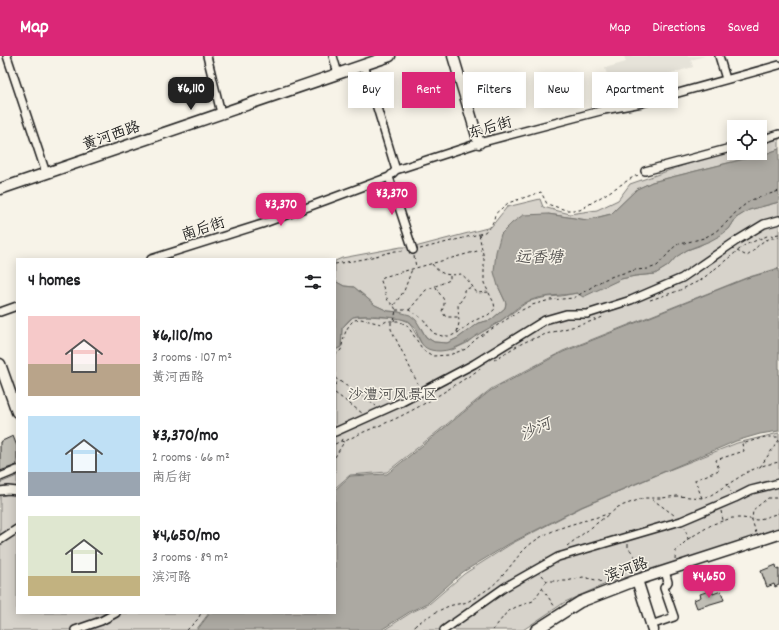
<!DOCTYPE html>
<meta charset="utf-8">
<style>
:root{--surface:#fff;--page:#f2f2f2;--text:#202124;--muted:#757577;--accent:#db2777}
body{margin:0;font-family:Dekko,"LXGW WenKai TC",sans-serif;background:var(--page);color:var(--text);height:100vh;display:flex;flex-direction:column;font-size:15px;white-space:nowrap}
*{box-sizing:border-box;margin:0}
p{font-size:13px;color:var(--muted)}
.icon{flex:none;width:22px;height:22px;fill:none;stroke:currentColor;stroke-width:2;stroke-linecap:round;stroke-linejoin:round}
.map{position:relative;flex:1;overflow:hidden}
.side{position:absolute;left:16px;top:202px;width:320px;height:356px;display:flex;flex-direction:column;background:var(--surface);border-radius:0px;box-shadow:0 2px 10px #0003}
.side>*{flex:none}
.banner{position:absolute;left:348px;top:16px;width:371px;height:36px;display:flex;gap:8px}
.tools{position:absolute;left:727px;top:64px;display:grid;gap:8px}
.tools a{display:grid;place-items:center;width:40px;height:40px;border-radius:0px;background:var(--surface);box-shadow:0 2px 10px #0003;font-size:20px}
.price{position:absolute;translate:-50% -34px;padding:0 9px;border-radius:8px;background:var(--accent);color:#fff;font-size:13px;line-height:26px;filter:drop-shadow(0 1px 2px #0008)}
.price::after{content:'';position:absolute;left:50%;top:24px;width:12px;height:9px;margin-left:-6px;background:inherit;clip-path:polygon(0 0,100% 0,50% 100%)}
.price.on{background:#222;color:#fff}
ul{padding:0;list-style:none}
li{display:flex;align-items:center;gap:12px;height:100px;padding:0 12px}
li span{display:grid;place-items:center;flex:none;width:112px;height:80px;border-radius:0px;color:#555}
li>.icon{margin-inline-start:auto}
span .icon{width:48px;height:48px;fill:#fffc;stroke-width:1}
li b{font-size:17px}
h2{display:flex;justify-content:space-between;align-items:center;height:48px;padding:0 12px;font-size:17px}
.pill{padding:0 14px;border-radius:0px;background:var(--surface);box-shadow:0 2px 10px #0003;font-size:14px;line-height:36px}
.pill.on{background:var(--accent);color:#fff}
header{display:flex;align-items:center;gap:24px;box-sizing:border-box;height:56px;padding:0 20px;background:var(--accent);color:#fff}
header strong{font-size:19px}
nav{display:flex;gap:22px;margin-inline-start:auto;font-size:14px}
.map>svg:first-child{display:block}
.built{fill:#e6e3d9}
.green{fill:#d7d3cb;stroke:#7a7874}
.water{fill:#aca9a2;stroke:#72716c}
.building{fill:#c0beb5;stroke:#1c1c1c}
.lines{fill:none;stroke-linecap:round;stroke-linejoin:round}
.street-casing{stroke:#1c1c1c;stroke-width:10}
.secondary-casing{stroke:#1c1c1c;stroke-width:13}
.path{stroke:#1c1c1c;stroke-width:1;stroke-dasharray:3 3;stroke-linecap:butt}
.street{stroke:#f7f3e8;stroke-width:7}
.secondary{stroke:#f7f3e8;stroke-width:10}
.labels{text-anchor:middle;stroke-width:3;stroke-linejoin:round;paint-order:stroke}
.street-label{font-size:15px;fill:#1c1c1c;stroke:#f7f3e8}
.park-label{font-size:15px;fill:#545351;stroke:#f7f3e8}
.water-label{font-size:16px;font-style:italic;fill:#565452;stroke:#f7f3e8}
</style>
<header>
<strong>Map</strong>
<nav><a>Map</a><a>Directions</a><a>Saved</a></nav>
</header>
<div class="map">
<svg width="779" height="574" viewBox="0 0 779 574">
<rect width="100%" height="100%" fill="#f7f3e8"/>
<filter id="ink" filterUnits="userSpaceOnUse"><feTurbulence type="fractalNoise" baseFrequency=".025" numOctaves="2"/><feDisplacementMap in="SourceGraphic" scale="8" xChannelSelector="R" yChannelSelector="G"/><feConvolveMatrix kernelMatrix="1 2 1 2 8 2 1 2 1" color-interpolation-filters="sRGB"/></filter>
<g filter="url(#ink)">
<path class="built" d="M624,0H705L691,4L693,11L655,22L659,37L616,50L605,12L626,6Z"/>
<path class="green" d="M779,81V93L768,97L652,126L637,133L611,158L587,164L548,158L498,230L506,247L505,252L491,264L478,267L458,282L447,287L434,286L426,281L421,272L399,256L388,255L375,249L354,231L344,230L335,225V205L342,202L401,191H415L491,171L507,151L540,143L543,151L570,158L597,154L618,144L630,128L699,104L734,94V97H760V87Z
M779,146V212L746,222L563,295L491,333L387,416L350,419L335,432V294L341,291L342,272L353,261L367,260L399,262L409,266L421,287L452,294L467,287L475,280L499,266L529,245L547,241L561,240L577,237L609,228L621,223L635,220L655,218L668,210L676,201L687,194L699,190L729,173L736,162L749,154Z
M779,377V472L687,503L608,527L565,546L523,574H384L412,556L429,548L464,518L511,488L582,451L664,416L737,387Z
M17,420V557H209L196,574H0V427Z"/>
<path class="water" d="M779,93V146L749,154L736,162L729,173L721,179L710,185L687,194L676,201L668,210L655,218L635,220L621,223L583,241L577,237C562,240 543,239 529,245C518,250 509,259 499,266C492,271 483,275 476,280C464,288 455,294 440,295C415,295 422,278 410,266C404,261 360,258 353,261C349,263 345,269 342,272L341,291L335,294V225L344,230L354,231L375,249L388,255L399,256L410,259L416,264L426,281L434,286L447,287L458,282L478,267L491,264L505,252L506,247L498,230L494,216L496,196L501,178L512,167L523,159L548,158L587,164L611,158L637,133L652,126L768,97Z
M779,213V375L760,378L736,385L581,451L509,488L463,516L428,547L411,555L381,574H197L210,557H335V434L350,420L387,418L490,335L563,296L747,222Z"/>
<path class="building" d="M13,380L17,390V409L0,415V386Z
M776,509L777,514L779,513V529L775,531L774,528L767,531L761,515Z
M712,534L713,538L721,535L724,544L697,552L694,544L701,541L700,538Z"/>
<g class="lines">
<g class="street-casing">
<path id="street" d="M7,0L46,117
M207,0L221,57
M333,0L338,18
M719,0L726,23
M364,9L396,114
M760,84L779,78
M396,114L479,87L604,54L642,47L779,9
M645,115L734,91
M389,121L413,194
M151,203L262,168L389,121L396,114
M0,256L17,250
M335,376L402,346L474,308L545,264L566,258H587L631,244L682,222L736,185L764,168L779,164
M0,421L17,414
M0,435L8,434L17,435
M0,484L17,473
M651,569L674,561L664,532L668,526L665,515
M75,574L101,565L116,557
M444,574L505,531L558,501L681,465L735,442L751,434L779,427"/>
</g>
<g class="secondary-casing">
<path id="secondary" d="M453,0L479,87
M0,133L390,0
M0,308L17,356
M637,524L653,574
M536,574L580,546L637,524L779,478"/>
</g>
<path class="path" d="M420,193L483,177C491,172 494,166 495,158L508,147L541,136L547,148L566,154H580L635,120L640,119
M737,195L747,200C752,197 755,192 760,188C765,183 772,182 779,181
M414,200L416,211
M335,208L364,203L395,195H405
M432,208C440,219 448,220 461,218C468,223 472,230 477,237L489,236
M436,231C440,242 448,241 442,255L445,260L447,261H458
M650,244L678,235L701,224L745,189L767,180L779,178
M394,249L404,235L412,213
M396,254H409L423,263L433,277L442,280H451L461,275L473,265L488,259L495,253L494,247L484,227V203L479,178
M409,254L426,234L450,224V220
M394,265L396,254L394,250L388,245L381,225L383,221L481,194
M391,266V273L418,328
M457,276L459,267L458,249L464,240V234L472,231
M335,299L341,294C344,282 344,273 354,264L361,263L381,268L387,265H398L407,269L423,294L433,300L449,299L466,293L476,283L518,256L532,249L550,244L574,242L603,224L616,219L635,214L648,213L657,210L676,189L704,182L715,176L726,167L738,154L751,144L779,135
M494,304C507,296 520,287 535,282C558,273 583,270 605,260
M335,322L376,350
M335,329L338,325
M335,337L362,357
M341,385L344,386C362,375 384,369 403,359C431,345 457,328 483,311
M335,388L341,385L343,381
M335,401L344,386
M760,411L779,384
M728,430L731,436
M702,442L695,424L719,414L716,404L744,395L742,388L765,381H779
M652,443L674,459
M721,455L723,464
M756,477L752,464L753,454L768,442H779
M688,483L713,468L732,462H742L757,464L779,457
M628,488V491L634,499L638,514
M567,490L609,458
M675,503L676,495L688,483L685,472
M542,519L547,525H567L583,521L600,525L602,527
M542,532L555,551
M187,574L198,563L201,557
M410,574C421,564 435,556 449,550C455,548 461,548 467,546C473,543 479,539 485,535C503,524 512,505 527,491C549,471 583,466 611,457L618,451L644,442H662L677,440L703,442L711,439L749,415L765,409L779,406
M493,574L507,556L516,551L533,545L547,525"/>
<use href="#street" class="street"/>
<use href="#secondary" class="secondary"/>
</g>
</g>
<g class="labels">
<g class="street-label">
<text transform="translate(490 71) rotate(-16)" y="5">东后街</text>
<text transform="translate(111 79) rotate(-19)" y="5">黄河西路</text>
<text transform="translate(203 172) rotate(-18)" y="5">南后街</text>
<text transform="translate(626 513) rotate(-20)" y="5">滨河路</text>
</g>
<g class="park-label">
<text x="393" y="343">沙澧河风景区</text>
</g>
<g class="water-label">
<text x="539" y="206">远香塘</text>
<text transform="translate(535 372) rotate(-24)" y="6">沙河</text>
</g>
</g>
</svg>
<div class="tools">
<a><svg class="icon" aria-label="locate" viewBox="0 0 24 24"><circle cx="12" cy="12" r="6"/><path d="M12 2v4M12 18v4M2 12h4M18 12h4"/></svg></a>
</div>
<b class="price on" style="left:191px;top:55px">¥6,110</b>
<b class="price" style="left:392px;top:160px">¥3,370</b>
<b class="price" style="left:281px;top:171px">¥3,370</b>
<b class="price" style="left:709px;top:543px">¥4,650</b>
<div class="banner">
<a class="pill">Buy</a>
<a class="pill on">Rent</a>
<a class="pill">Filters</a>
<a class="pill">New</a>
<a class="pill">Apartment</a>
</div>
<section class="side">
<h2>4 homes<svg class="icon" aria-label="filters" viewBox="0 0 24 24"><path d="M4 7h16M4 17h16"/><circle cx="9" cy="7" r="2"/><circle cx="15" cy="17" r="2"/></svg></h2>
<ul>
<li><span style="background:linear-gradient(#f6c9c9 60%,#b9a48a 0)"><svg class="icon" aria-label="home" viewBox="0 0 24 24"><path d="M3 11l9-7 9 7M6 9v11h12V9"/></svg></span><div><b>¥6,110/mo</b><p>3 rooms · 107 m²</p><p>黄河西路</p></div></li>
<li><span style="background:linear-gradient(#bfe0f5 70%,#9aa5b1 0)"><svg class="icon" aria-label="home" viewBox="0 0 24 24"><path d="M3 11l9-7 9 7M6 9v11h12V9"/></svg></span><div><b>¥3,370/mo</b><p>2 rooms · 66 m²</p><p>南后街</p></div></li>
<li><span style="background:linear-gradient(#dfe7d0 75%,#c2b280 0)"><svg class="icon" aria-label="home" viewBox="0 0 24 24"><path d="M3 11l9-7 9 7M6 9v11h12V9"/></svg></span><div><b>¥4,650/mo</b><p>3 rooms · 89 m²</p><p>滨河路</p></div></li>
</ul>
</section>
</div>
